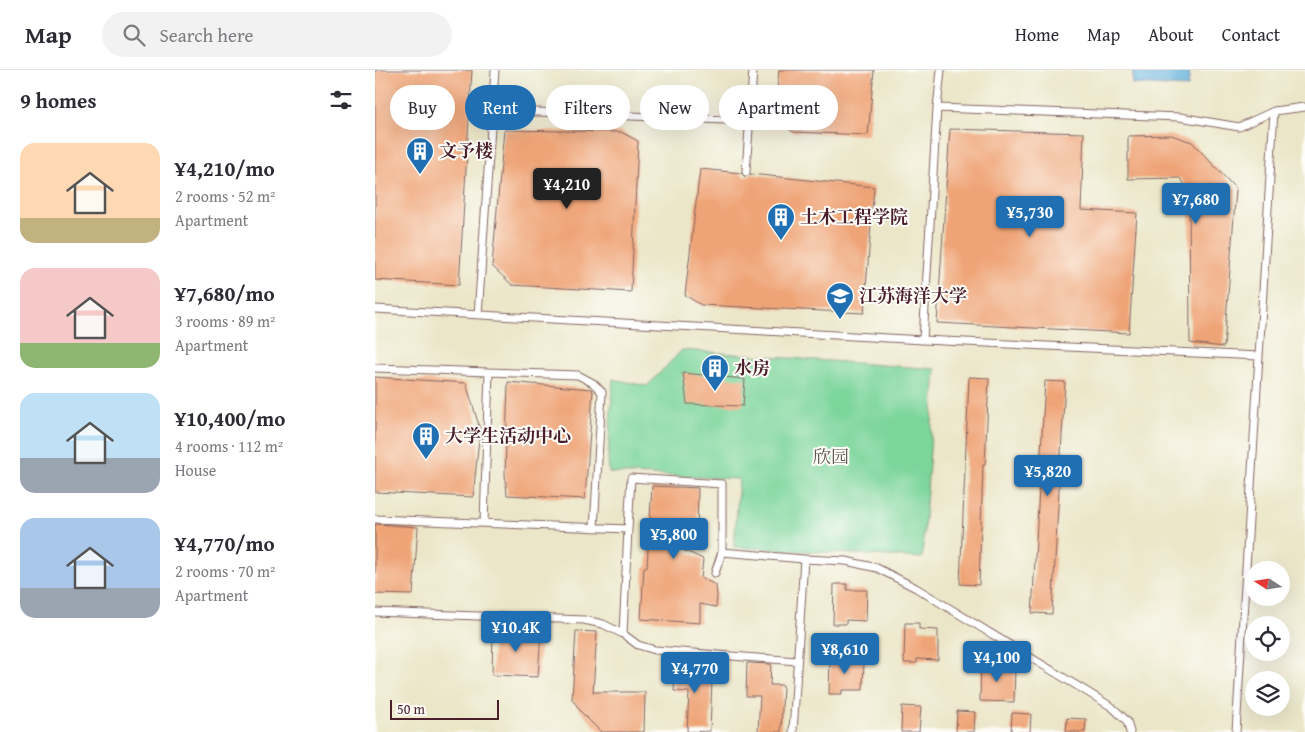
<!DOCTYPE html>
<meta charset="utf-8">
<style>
:root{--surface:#fff;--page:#f2f2f3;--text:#2b2b33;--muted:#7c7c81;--line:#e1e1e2;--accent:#1f6fb2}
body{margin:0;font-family:"Gentium Book Plus","Noto Serif SC",serif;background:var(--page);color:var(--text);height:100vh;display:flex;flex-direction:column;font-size:19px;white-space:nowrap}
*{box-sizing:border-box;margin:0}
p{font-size:16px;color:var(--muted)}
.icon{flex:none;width:28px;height:28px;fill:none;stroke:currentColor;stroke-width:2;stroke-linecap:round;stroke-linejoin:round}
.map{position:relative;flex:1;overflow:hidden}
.sheet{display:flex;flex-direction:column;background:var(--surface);width:375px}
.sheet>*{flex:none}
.top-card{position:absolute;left:15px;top:15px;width:475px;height:45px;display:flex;gap:10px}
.needle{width:32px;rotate:282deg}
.buttons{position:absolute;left:870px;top:491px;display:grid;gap:10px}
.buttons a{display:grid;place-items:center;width:45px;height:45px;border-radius:50%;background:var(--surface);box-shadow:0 5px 20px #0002;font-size:25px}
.scale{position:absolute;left:15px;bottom:12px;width:109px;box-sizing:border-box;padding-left:5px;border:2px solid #4a1f2b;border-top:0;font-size:14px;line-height:18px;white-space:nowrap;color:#4a1f2b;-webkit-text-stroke:4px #fdfcf7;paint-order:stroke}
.price{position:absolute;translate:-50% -42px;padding:0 11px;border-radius:5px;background:var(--accent);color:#fff;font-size:16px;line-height:32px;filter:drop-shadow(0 1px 2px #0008)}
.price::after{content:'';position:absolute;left:50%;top:30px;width:15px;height:11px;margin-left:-8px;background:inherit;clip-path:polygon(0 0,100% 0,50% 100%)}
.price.active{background:#222;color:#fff}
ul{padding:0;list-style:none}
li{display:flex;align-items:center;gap:15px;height:125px;padding:0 20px}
li span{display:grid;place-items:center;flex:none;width:140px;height:100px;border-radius:15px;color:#555}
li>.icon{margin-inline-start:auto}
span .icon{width:60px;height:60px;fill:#fffc;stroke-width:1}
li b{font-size:21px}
h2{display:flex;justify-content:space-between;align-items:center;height:60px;padding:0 20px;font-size:21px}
.chip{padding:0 18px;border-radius:22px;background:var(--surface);box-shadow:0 5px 20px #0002;font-size:18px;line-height:45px}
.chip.active{background:var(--accent);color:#fff}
header{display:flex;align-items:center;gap:30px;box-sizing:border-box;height:70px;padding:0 25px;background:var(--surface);border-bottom:1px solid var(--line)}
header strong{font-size:24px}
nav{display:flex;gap:28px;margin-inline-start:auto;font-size:18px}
.search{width:350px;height:45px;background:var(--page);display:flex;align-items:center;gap:12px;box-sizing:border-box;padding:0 18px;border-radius:28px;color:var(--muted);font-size:19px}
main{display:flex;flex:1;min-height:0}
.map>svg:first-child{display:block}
.green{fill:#7cd59b;stroke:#637a63}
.water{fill:#61b0db;stroke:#566883}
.building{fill:#efa477}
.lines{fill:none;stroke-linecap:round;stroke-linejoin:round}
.service-casing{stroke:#826562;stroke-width:9}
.service{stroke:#fff;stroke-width:7}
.labels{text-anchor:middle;stroke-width:4;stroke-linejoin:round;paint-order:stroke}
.poi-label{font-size:18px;font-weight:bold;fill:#4a1f2b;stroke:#fdfcf7;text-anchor:start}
.park-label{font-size:18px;fill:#59564d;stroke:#fdfcf7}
</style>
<header>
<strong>Map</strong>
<div class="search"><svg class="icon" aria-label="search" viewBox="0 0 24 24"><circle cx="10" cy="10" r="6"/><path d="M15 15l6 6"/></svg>Search here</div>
<nav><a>Home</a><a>Map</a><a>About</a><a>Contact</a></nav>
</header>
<main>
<section class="sheet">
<h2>9 homes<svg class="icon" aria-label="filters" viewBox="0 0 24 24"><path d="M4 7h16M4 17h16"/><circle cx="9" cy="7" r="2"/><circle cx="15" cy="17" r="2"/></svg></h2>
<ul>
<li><span style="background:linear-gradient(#ffd9b3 75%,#c2b280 0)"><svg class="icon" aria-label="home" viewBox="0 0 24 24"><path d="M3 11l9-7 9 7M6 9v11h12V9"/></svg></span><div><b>¥4,210/mo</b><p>2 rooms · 52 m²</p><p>Apartment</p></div></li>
<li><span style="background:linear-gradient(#f6c9c9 75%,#8fb573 0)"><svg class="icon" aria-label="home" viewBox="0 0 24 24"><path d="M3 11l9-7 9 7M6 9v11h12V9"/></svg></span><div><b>¥7,680/mo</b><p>3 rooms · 89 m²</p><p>Apartment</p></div></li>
<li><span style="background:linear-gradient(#bfe0f5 65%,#9aa5b1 0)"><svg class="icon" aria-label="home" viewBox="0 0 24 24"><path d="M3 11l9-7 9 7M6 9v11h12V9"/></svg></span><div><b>¥10,400/mo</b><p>4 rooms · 112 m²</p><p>House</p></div></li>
<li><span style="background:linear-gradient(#a9c7e8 70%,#9aa5b1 0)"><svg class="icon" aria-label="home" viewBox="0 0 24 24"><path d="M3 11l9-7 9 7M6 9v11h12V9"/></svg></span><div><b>¥4,770/mo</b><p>2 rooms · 70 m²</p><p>Apartment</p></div></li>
</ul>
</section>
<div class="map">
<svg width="930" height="662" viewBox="0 0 930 662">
<rect width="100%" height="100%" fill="#fdfcf7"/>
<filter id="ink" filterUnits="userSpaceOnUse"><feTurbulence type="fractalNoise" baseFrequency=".02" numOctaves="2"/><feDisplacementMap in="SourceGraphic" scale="10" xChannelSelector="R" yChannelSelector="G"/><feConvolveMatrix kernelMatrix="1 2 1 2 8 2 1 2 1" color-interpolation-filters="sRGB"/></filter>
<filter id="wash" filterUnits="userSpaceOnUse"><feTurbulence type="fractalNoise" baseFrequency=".0096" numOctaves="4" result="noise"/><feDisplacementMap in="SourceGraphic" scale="20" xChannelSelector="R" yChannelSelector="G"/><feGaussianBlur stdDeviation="1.12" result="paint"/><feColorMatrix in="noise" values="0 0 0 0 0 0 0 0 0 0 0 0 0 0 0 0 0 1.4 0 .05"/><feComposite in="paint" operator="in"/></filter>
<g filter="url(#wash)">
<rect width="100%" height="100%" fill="#ebe6c8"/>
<path class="green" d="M307,280L561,299L547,488L359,477L364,409L234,403L233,387L238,309L272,316Z"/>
<path class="water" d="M758,0H815L813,17L757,14Z"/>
<g id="blocks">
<path class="building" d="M0,0H97L84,215L0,210Z
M404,0H499L493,65L418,62L399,47Z
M575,59L709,63L706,140L762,143L754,263L562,253Z
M129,60L246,62L263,71L256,222L137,215L117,196Z
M796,65L817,72L861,119L849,277L815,273L814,120L805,108L753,109V66Z
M325,99L366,103L370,107L376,104L499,117L489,243L326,235L310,225Z
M308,303L370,309L368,336L312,334Z
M0,307L91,313L105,359L98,427L0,422Z
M594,307L614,308L610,395H608L604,515L585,514Z
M670,311L690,312L677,544L657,543Z
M133,312L216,319L218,321L210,429L132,425L130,404Z
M277,416L323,418L322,469L304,478L328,489L326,508L341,515L342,526L341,537L325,534V553L266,549L269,497H272Z
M0,454L43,457L38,525L0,524Z
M459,514H472V520H492L491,551L471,550V554H458Z
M530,553H544V559L563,560V590L542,589V593H529Z
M118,560L166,562L163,607L117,605Z
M201,561L222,562L218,622H270L269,662H226L207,643L197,629Z
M455,584H469V590L489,591L488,620H467V624H454Z
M301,588L325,589L324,610H337L335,661L312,662L314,622L299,621Z
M606,591L620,592V598H640L639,632L605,631Z
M372,593L396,594L395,615H408L406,662H383L385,626H371Z
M527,636L546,637L544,662H526Z
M582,641L600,642L599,662H581Z
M637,643L656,644L655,662H636Z
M692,648L711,649L710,662H691Z"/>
</g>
</g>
<g filter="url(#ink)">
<use href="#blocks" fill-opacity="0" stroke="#826562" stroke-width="1"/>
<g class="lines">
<g class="service-casing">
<path id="service" d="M562,38L566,0
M117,40L374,51
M371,102L378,0
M0,239L548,270L884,286
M103,245L120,0
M548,270L562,38L805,47L864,57L899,41L930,37
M0,298L114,302L109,453
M114,302L203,305L218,313L227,322L219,458
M0,449L253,459L248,564
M253,459L256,408L347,414V482L340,503
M347,482L429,489L418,662
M429,489L471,491L502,498L541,518L737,637L752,651L755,662
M0,542L209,550L228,554L248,564L263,575L280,580L422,591
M861,662L899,41"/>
</g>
<use href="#service" class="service"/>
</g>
</g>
<defs>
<g id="building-pin" transform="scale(1.4375)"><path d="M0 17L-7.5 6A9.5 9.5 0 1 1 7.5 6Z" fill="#1f6fb2" stroke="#fdfcf7"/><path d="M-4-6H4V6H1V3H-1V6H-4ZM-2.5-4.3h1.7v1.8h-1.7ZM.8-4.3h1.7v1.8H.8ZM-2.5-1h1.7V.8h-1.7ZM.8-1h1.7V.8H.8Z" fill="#fff"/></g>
<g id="university-pin" transform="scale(1.4375)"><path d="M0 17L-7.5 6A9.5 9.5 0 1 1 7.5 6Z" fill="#1f6fb2" stroke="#fdfcf7"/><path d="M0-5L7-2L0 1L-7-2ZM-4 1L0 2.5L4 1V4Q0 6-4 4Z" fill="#fff"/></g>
</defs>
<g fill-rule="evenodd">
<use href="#building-pin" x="45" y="81"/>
<use href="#building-pin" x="406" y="147"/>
<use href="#university-pin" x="465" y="226"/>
<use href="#building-pin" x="340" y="298"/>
<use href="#building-pin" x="51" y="366"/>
</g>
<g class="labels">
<g class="poi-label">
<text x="64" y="87">文予楼</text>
<text x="425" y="153">土木工程学院</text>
<text x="484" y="232">江苏海洋大学</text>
<text x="359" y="304">水房</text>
<text x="70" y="372">大学生活动中心</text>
</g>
<g class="park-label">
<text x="456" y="393">欣园</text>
</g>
</g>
</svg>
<div class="buttons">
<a><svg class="needle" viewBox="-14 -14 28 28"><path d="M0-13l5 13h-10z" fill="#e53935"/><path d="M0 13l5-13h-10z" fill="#7c7c81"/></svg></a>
<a><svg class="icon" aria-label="locate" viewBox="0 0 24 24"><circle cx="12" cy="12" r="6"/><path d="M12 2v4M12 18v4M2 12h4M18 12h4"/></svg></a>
<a><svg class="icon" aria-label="layers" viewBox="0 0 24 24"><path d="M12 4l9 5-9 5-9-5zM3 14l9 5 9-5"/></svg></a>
</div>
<div class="scale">50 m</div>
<b class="price active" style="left:192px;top:140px">¥4,210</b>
<b class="price" style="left:821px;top:155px">¥7,680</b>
<b class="price" style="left:655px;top:168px">¥5,730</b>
<b class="price" style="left:673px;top:427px">¥5,820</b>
<b class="price" style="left:299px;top:490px">¥5,800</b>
<b class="price" style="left:141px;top:583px">¥10.4K</b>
<b class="price" style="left:470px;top:605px">¥8,610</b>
<b class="price" style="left:622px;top:613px">¥4,100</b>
<b class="price" style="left:320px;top:624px">¥4,770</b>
<div class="top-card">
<a class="chip">Buy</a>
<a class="chip active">Rent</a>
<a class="chip">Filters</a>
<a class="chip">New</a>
<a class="chip">Apartment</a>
</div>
</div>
</main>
